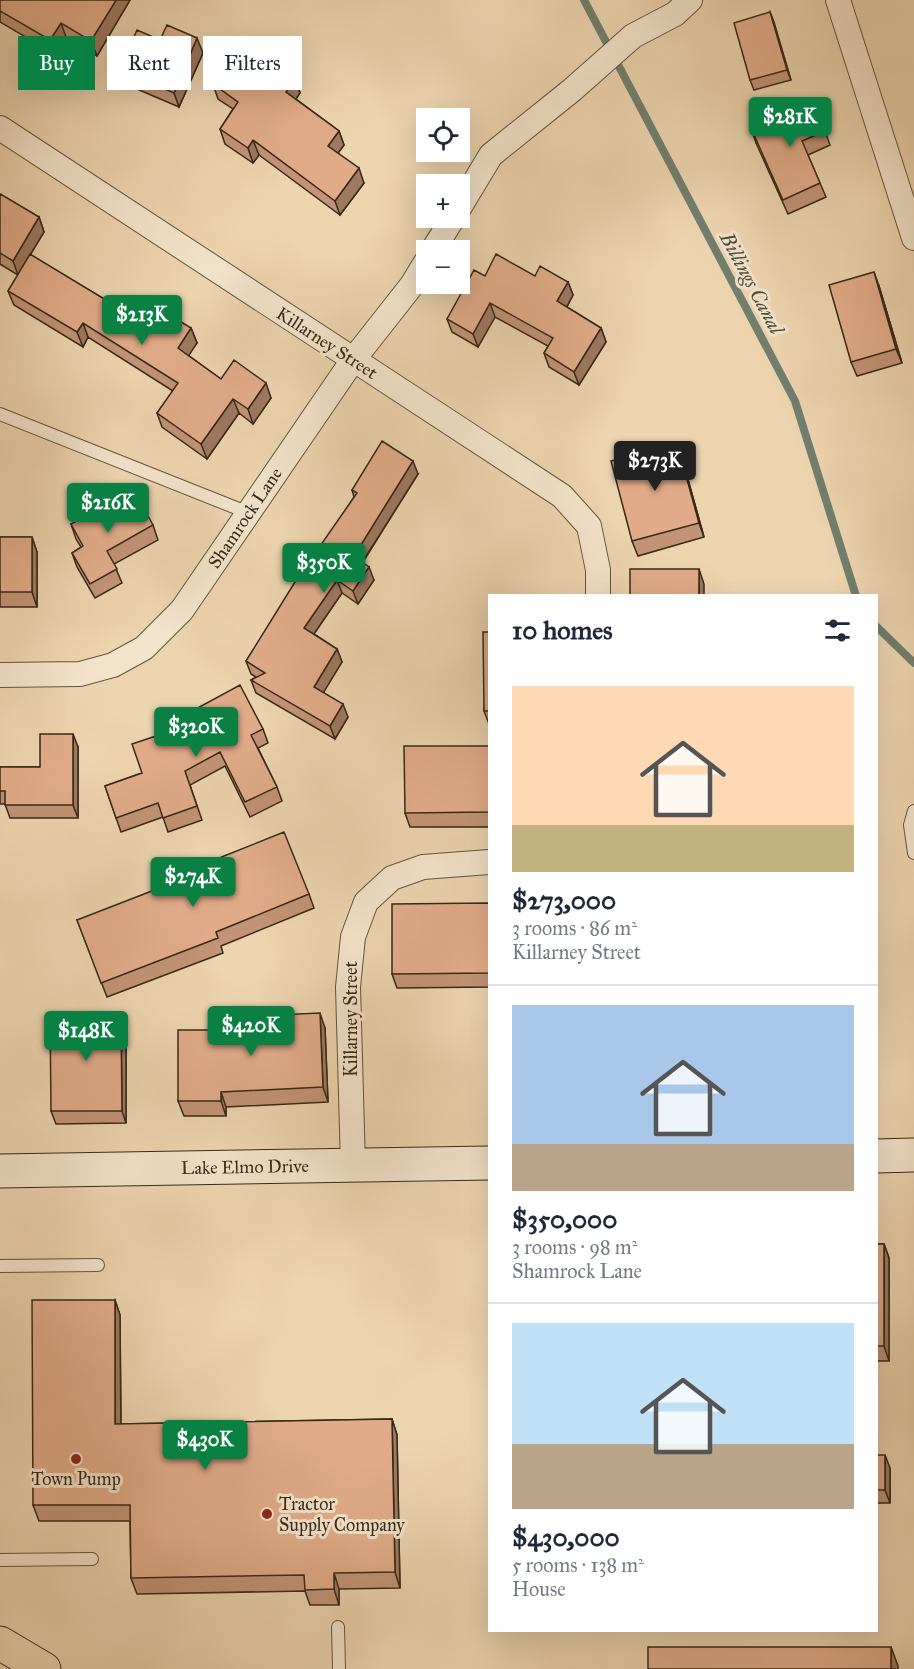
<!DOCTYPE html>
<meta charset="utf-8">
<style>
:root{--surface:#fff;--page:#f6f6f7;--text:#1f2937;--muted:#747a83;--line:#e0e1e3;--accent:#0b8043}
body{margin:0;font-family:"IM FELL Great Primer",serif;background:var(--page);color:var(--text);height:100vh;display:flex;flex-direction:column;font-size:22px;white-space:nowrap}
*{box-sizing:border-box;margin:0}
p{font-size:20px;color:var(--muted)}
.icon{flex:none;width:33px;height:33px;fill:none;stroke:currentColor;stroke-width:2;stroke-linecap:round;stroke-linejoin:round}
.map{position:relative;flex:1;overflow:hidden}
.panel{position:absolute;left:488px;top:594px;width:390px;height:1038px;display:flex;flex-direction:column;background:var(--surface);border-radius:0px;box-shadow:0 6px 24px #0002}
.panel>*{flex:none}
.top-card{position:absolute;left:18px;top:36px;width:380px;height:54px;display:flex;gap:12px}
.fabs{position:absolute;left:416px;top:108px;display:grid;gap:12px}
.fabs a{display:grid;place-items:center;width:54px;height:54px;border-radius:0px;background:var(--surface);box-shadow:0 6px 24px #0002;font-size:30px}
.price{position:absolute;translate:-50% -51px;padding:0 14px;border-radius:6px;background:var(--accent);color:#fff;font-size:20px;line-height:39px;filter:drop-shadow(0 2px 3px #0008)}
.price::after{content:'';position:absolute;left:50%;top:36px;width:18px;height:14px;margin-left:-9px;background:inherit;clip-path:polygon(0 0,100% 0,50% 100%)}
.price.on{background:#222;color:#fff}
ul{padding:0;list-style:none}
li{display:grid;align-content:center;gap:12px;height:318px;padding:0 24px}
li+li{border-top:2px solid var(--line)}
li span{display:grid;place-items:center;height:186px;border-radius:0px;color:#555}
li>.icon{margin-inline-start:auto}
span .icon{width:108px;height:108px;fill:#fffc;stroke-width:1}
li b{font-size:26px}
h2{display:flex;justify-content:space-between;align-items:center;height:72px;padding:0 24px;font-size:26px}
.chip{padding:0 21px;border-radius:0px;background:var(--surface);box-shadow:0 6px 24px #0002;font-size:21px;line-height:54px}
.chip.on{background:var(--accent);color:#fff}
.map>svg:first-child{display:block}
.lines{fill:none;stroke-linecap:round;stroke-linejoin:round}
.stream{stroke:#717f6e;stroke-width:8}
.service-casing{stroke:#63543e;stroke-width:14}
.minor-casing{stroke:#63543e;stroke-width:26}
.secondary-casing{stroke:#352918;stroke-width:35}
.primary-casing{stroke:#352918;stroke-width:35}
.service{stroke:#f3e3cb;stroke-width:12}
.minor{stroke:#f3e3cb;stroke-width:24}
.secondary{stroke:#f3e3cb;stroke-width:33}
.primary{stroke:#ecd4af;stroke-width:33}
.wall{fill:#c29376;stroke:#352918;stroke-width:1.5}
.shaded-wall{fill:#9e7860;stroke:#352918;stroke-width:1.5}
.building{fill:#e1ab89;stroke:#352918;stroke-width:1.5}
.poi-dot{fill:#8f2418;stroke:#f3e3cb;stroke-width:2}
.labels{text-anchor:middle;stroke-width:6;stroke-linejoin:round;paint-order:stroke}
.street-label{font-size:18px;fill:#352918;stroke:#f3e3cb}
.poi-label{font-size:18px;fill:#352918;stroke:#f3e3cb}
.water-label{font-size:20px;font-style:italic;fill:#4e4d3c;stroke:#f3e3cb}
</style>
<div class="map">
<svg width="914" height="1669" viewBox="0 0 914 1669">
<rect width="100%" height="100%" fill="#ecd4af"/>
<filter id="stains"><feTurbulence type="fractalNoise" baseFrequency=".00333" numOctaves="4"/><feColorMatrix values="0 0 0 0 .2 0 0 0 0 .09 0 0 0 0 .02 0 0 0 .5 -.17"/></filter>
<radialGradient id="worn" r=".72"><stop offset=".6" stop-color="#630" stop-opacity="0"/><stop offset="1" stop-color="#630" stop-opacity=".3"/></radialGradient>
<g class="lines">
<path class="stream" d="M584,0L795,401L856,596
M876,626L914,663"/>
<g class="service-casing">
<path id="service" d="M0,414L249,513
M914,811L910,825L914,853
M0,1266L98,1265
M0,1560L92,1559
M338,1627L339,1669"/>
</g>
<g class="minor-casing">
<path id="minor" d="M838,0L914,238
M0,128L562,496L589,526L598,570V596
M459,208L491,155L572,90L633,36L675,14L690,0
M433,250L453,218
M0,675L80,674L113,665L144,648L182,610L353,360L412,285L426,262
M353,1166L348,987L353,937L366,902L392,878L423,867L489,862"/>
</g>
<g class="secondary-casing">
<path id="secondary" d="M876,1156L914,1155
M0,1171L489,1163"/>
</g>
<g class="primary-casing">
<path id="primary" d="M0,1643L44,1669"/>
</g>
<use href="#service" class="service"/>
<use href="#minor" class="minor"/>
<use href="#secondary" class="secondary"/>
<use href="#primary" class="primary"/>
</g>
<path class="wall" d="M0,0H130L97,56L66,37L56,55L0,22Z
M770,12L791,80L754,90L750,80Z
M160,40L203,53L179,107L125,84L120,69Z
M258,74L295,78L300,93L296,99L339,131L344,145L338,153L364,183L340,215L259,155L253,163L225,144L220,129L233,109L218,99L213,84Z
M751,128L825,131L830,145L808,155L826,197L788,214L756,143Z
M0,194L39,217L44,232L30,255L114,305L158,321L191,328L197,343L188,355L221,379L271,398L253,424L239,413L207,459L162,427L157,413L173,391L88,337L83,347L14,305L8,291L18,275L0,264Z
M485,276H535L568,282L573,295L567,307L601,328L606,342L579,385L549,367L544,353L548,346L495,317L478,347L452,332L447,319Z
M879,286L902,363L857,376L851,362Z
M682,458L704,537L638,556L632,541Z
M418,474L363,562L374,580L358,604L342,593L314,634L337,649L342,662L323,692L348,717L335,739L256,693L251,680L256,677L251,674L246,661L354,497L352,490Z
M71,524L153,525L158,540L114,564L122,583L95,598L77,567L72,553L81,547L76,539Z
M0,537H32L37,552V607H0Z
M489,632V724L484,711Z
M179,718L263,729L268,743L258,748L277,787L282,801L250,817L225,766L190,785L202,820L168,832L163,817L121,832L105,786L142,773L182,727Z
M78,747V818H10L5,804H0V767H40Z
M489,747V827H410L405,813Z
M309,894L314,908L221,946L223,953L107,997L77,920Z
M489,903V987L397,988L392,974Z
M121,1013L126,1025V1123L56,1124L51,1111Z
M325,1028L328,1102L226,1107V1116H184L178,1101L235,1030Z
M876,1244H884L889,1258V1361H876Z
M115,1300L120,1315L121,1424L392,1419L397,1435L400,1588L339,1589V1605H310L305,1591L137,1594L131,1578L130,1521H39L33,1505Z
M876,1455L890,1468V1503H876Z"/>
<path class="shaded-wall" d="M116,0H130L97,56L91,41Z
M770,12L774,22L791,80L787,70Z
M61,23L66,37L56,55L50,40Z
M197,38L203,53L179,107L174,93Z
M295,78L300,93L291,106L286,92Z
M339,131L344,145L333,160L328,146Z
M253,140L259,155L253,163L248,148Z
M359,168L364,183L340,215L335,201Z
M39,217L44,232L18,275L13,261Z
M874,272L879,286L902,363L896,349Z
M568,282L573,295L562,315L557,301Z
M490,303L495,317L478,347L473,334Z
M83,323L88,337L83,347L77,332Z
M191,328L197,343L184,363L178,348Z
M601,328L606,342L579,385L574,372Z
M266,383L271,398L253,424L248,409Z
M233,399L239,413L207,459L201,444Z
M677,443L682,458L704,537L699,523Z
M413,461L418,474L358,569L354,556Z
M32,537L37,552V607L32,592Z
M369,567L374,580L358,604L353,591Z
M699,569L704,584V596H699Z
M337,580L342,593L309,641L304,628Z
M337,649L342,662L319,700L314,687Z
M343,704L348,717L335,739L330,726Z
M73,734L78,747V818L73,805Z
M121,1013L126,1025V1123L122,1111Z
M320,1013L325,1028L328,1102L323,1087Z
M221,1092L226,1107V1116L221,1101Z
M884,1244L889,1258V1361L884,1346Z
M115,1300L120,1315L121,1440L115,1424Z
M392,1419L397,1435L400,1588L395,1572Z
M885,1455L890,1468V1503L885,1490Z
M334,1573L339,1589V1605L334,1589Z
M891,1647L898,1666V1669H891Z"/>
<path class="building" d="M0,0H116L91,41L61,23L50,40L0,11Z
M770,12L787,70L750,80L734,23Z
M167,25L197,38L174,93L120,69L137,30L160,40Z
M232,56L258,74L267,60L295,78L286,92L339,131L328,146L359,168L335,201L253,140L248,148L220,129L238,102L213,84Z
M811,101L825,131L802,141L820,183L783,200L751,128Z
M0,194L39,217L13,261L0,253Z
M30,254L114,305L120,296L158,321L164,311L191,328L178,348L221,379L234,360L266,383L248,409L233,399L201,444L157,413L178,383L83,323L77,332L8,291Z
M496,254L535,276L540,266L568,282L557,301L601,328L574,372L544,353L553,338L490,303L473,334L447,319L474,270L485,276Z
M874,272L896,349L851,362L829,285Z
M382,441L413,461L354,556L369,567L353,591L337,580L304,628L337,649L314,687L343,704L330,726L251,680L265,673L246,661L295,582L357,493L352,490Z
M677,443L699,523L632,541L611,461Z
M133,489L153,525L107,551L117,569L90,584L72,553L83,546L71,524Z
M0,537H32V592H0Z
M630,569H699V596H630Z
M483,632H489V711H484Z
M240,685L263,729L251,735L277,787L245,802L220,752L185,771L197,806L163,818L158,803L116,818L105,786L142,773L132,744L183,727L179,718Z
M40,734H73V805H5V791H0V767H40Z
M404,746H489V812L405,813Z
M284,832L309,894L216,932L218,938L101,983L77,920L206,870L204,864Z
M489,903V973L392,974V904Z
M50,1013H121L122,1111H51Z
M320,1013L323,1087L221,1092V1101H178V1030H235L234,1017Z
M876,1244H884V1346H876Z
M32,1300H115V1424L392,1419L395,1572L334,1573V1589L305,1590L304,1575L131,1578L130,1505H33Z
M876,1455H885V1490H876Z
M648,1647H891V1669H648Z"/>
<g class="poi-dot">
<circle cx="76" cy="1459" r="6"/>
<circle cx="267" cy="1514" r="6"/>
</g>
<g class="labels">
<g class="street-label">
<text transform="translate(327 343) rotate(33)" y="6">Killarney Street</text>
<text transform="translate(245 518) rotate(-56)" y="6">Shamrock Lane</text>
<text transform="translate(351 1019) rotate(-90)" y="6">Killarney Street</text>
<text transform="translate(245 1167) rotate(-1)" y="6">Lake Elmo Drive</text>
</g>
<g class="poi-label">
<text x="76" y="1485">Town Pump</text>
<text x="279" y="1510" text-anchor="start">Tractor<tspan x="279" dy="21">Supply Company</tspan></text>
</g>
<g class="water-label">
<text transform="translate(752 283) rotate(62)" y="7">Billings Canal</text>
</g>
</g>
<rect width="100%" height="100%" filter="url(#stains)"/>
<rect width="100%" height="100%" fill="url(#worn)"/>
</svg>
<div class="fabs">
<a><svg class="icon" aria-label="locate" viewBox="0 0 24 24"><circle cx="12" cy="12" r="6"/><path d="M12 2v4M12 18v4M2 12h4M18 12h4"/></svg></a>
<a>+</a>
<a>−</a>
</div>
<b class="price" style="left:790px;top:148px">$281K</b>
<b class="price" style="left:142px;top:346px">$213K</b>
<b class="price on" style="left:655px;top:492px">$273K</b>
<b class="price" style="left:108px;top:534px">$216K</b>
<b class="price" style="left:324px;top:594px">$350K</b>
<b class="price" style="left:196px;top:758px">$320K</b>
<b class="price" style="left:193px;top:908px">$274K</b>
<b class="price" style="left:251px;top:1057px">$420K</b>
<b class="price" style="left:86px;top:1062px">$148K</b>
<b class="price" style="left:205px;top:1471px">$430K</b>
<div class="top-card">
<a class="chip on">Buy</a>
<a class="chip">Rent</a>
<a class="chip">Filters</a>
</div>
<section class="panel">
<h2>10 homes<svg class="icon" aria-label="filters" viewBox="0 0 24 24"><path d="M4 7h16M4 17h16"/><circle cx="9" cy="7" r="2"/><circle cx="15" cy="17" r="2"/></svg></h2>
<ul>
<li><span style="background:linear-gradient(#ffd9b3 75%,#c2b280 0)"><svg class="icon" aria-label="home" viewBox="0 0 24 24"><path d="M3 11l9-7 9 7M6 9v11h12V9"/></svg></span><div><b>$273,000</b><p>3 rooms · 86 m²</p><p>Killarney Street</p></div></li>
<li><span style="background:linear-gradient(#a9c7e8 75%,#b9a48a 0)"><svg class="icon" aria-label="home" viewBox="0 0 24 24"><path d="M3 11l9-7 9 7M6 9v11h12V9"/></svg></span><div><b>$350,000</b><p>3 rooms · 98 m²</p><p>Shamrock Lane</p></div></li>
<li><span style="background:linear-gradient(#bfe0f5 65%,#b9a48a 0)"><svg class="icon" aria-label="home" viewBox="0 0 24 24"><path d="M3 11l9-7 9 7M6 9v11h12V9"/></svg></span><div><b>$430,000</b><p>5 rooms · 138 m²</p><p>House</p></div></li>
</ul>
</section>
</div>
